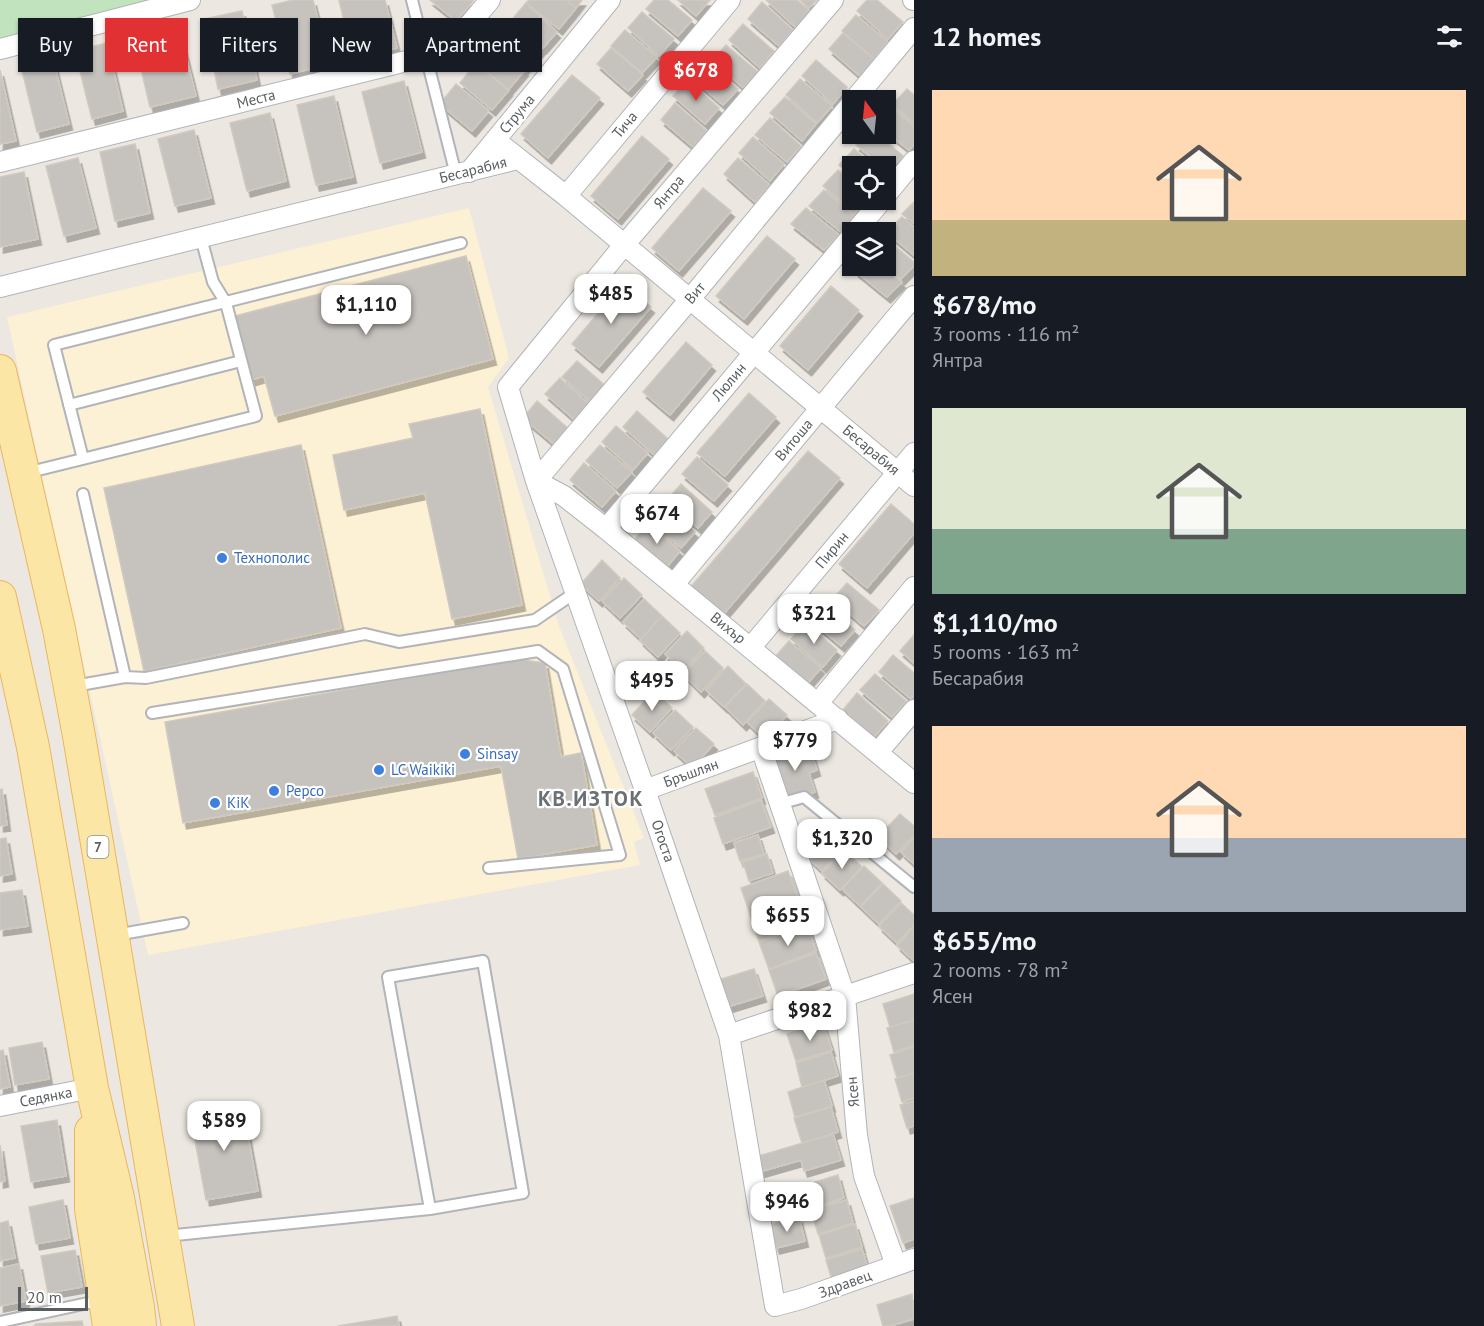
<!DOCTYPE html>
<meta charset="utf-8">
<style>
:root{--surface:#171b24;--page:#242831;--text:#f1f3f6;--muted:#9ea1a6;--accent:#e23132}
body{margin:0;font-family:"PT Sans",sans-serif;background:var(--page);color:var(--text);height:100vh;display:flex;flex-direction:column;font-size:22px;white-space:nowrap}
*{box-sizing:border-box;margin:0}
p{font-size:20px;color:var(--muted)}
.icon{flex:none;width:33px;height:33px;fill:none;stroke:currentColor;stroke-width:2;stroke-linecap:round;stroke-linejoin:round}
.map{position:relative;flex:1;overflow:hidden}
.panel{display:flex;flex-direction:column;background:var(--surface);width:570px}
.panel>*{flex:none}
.hud{position:absolute;left:18px;top:18px;width:570px;height:54px;display:flex;gap:12px}
.needle{width:39px;rotate:345deg}
.buttons{position:absolute;left:842px;top:90px;display:grid;gap:12px}
.buttons a{display:grid;place-items:center;width:54px;height:54px;border-radius:0px;background:var(--surface);box-shadow:0 2px 4px #0004;font-size:30px}
.scale{position:absolute;left:18px;bottom:15px;width:70px;box-sizing:border-box;padding-left:6px;border:3px solid #595e61;border-top:0;font-size:16px;line-height:21px;white-space:nowrap;color:#595e61;-webkit-text-stroke:4px #fff;paint-order:stroke}
.price{position:absolute;translate:-50% -51px;padding:0 14px;border-radius:12px;background:#fff;color:#222;font-size:20px;line-height:39px;filter:drop-shadow(0 2px 3px #0008)}
.price::after{content:'';position:absolute;left:50%;top:36px;width:18px;height:14px;margin-left:-9px;background:inherit;clip-path:polygon(0 0,100% 0,50% 100%)}
.price.on{background:var(--accent);color:#fff}
ul{padding:0;list-style:none}
li{display:grid;align-content:center;gap:12px;height:318px;padding:0 18px}
li span{display:grid;place-items:center;height:186px;border-radius:0px;color:#555}
li>.icon{margin-inline-start:auto}
span .icon{width:108px;height:108px;fill:#fffc;stroke-width:1}
li b{font-size:26px}
h2{display:flex;justify-content:space-between;align-items:center;height:72px;padding:0 18px;font-size:26px}
.pill{padding:0 21px;border-radius:0px;background:var(--surface);box-shadow:0 2px 4px #0004;font-size:21px;line-height:54px}
.pill.on{background:var(--accent);color:#fff}
main{display:flex;flex:1;min-height:0}
.map>svg:first-child{display:block}
.commercial{fill:#fcf0d5}
.green{fill:#c1e3be}
.building{fill:#c6c3be;stroke:#d0c9bf;stroke-width:1.5;filter:url(#shadow)}
.lines{fill:none;stroke-linecap:round;stroke-linejoin:round}
.lane-casing{stroke:#b1b4b8;stroke-width:14}
.street-casing{stroke:#b1b4b8;stroke-width:22}
.primary-casing{stroke:#ebb65a;stroke-width:34}
.lane{stroke:#fff;stroke-width:10}
.street{stroke:#fff;stroke-width:20}
.primary{stroke:#fce6a6;stroke-width:32}
.shop-dot{fill:#3f7fe0;stroke:#fff;stroke-width:2}
.labels{text-anchor:middle;stroke-width:4.5;stroke-linejoin:round;paint-order:stroke}
.shield{fill:#fff;stroke:#8b8e90;stroke-width:1.5}
.shield-label{font-size:14px;font-weight:bold;fill:#595e61}
.street-label{font-size:15px;fill:#595e61;stroke:#fff}
.shop-label{font-size:15px;fill:#366cbe;stroke:#fff;text-anchor:start}
.district-label{font-size:21px;font-weight:bold;letter-spacing:1.5px;fill:#6a7073;stroke:#fff}
</style>
<main>
<div class="map">
<svg width="914" height="1326" viewBox="0 0 914 1326">
<defs>
<filter id="shadow"><feDropShadow dx="3.5" dy="6" stdDeviation="0" flood-color="#0004"/></filter>
</defs>
<rect width="100%" height="100%" fill="#ece8e1"/>
<path class="commercial" d="M469,208L509,358L488,387L559,626L644,838L634,842L640,865L148,955L7,317Z"/>
<path class="green" d="M0,0H156L0,38Z"/>
<path class="building" d="M293,0H313L329,64L290,74L272,5Z
M339,0H385L397,48L353,59Z
M430,0H471L473,1L456,21Z
M529,0H566L576,8L559,29L526,3Z
M566,0H582L576,8Z
M654,0H668L692,20L678,36L646,9Z
M678,0H710L696,16Z
M766,0H797L811,12L796,28Z
M800,0H817L809,8Z
M867,0H877L903,22L888,39L857,11Z
M762,2L793,30L779,46L748,19Z
M526,3L557,32L543,48L510,22Z
M242,11L257,80L218,89L204,19Z
M642,12L674,39L659,56L628,28Z
M856,15L888,42L874,59L842,31Z
M509,22L542,48L525,68L493,41Z
M743,24L774,51L760,68L729,40Z
M178,25L196,96L150,107L133,35Z
M625,30L657,57L642,73L611,46Z
M843,33L875,60L861,77L829,49Z
M107,43L123,111L92,119L75,51Z
M493,43L525,70L508,90L476,63Z
M726,45L758,72L744,88L712,61Z
M611,48L643,75L628,91L597,64Z
M52,55L69,124L37,132L20,62Z
M816,60L847,87L833,104L802,76Z
M706,61L738,89L723,105L692,78Z
M476,63L509,90L492,110L460,83Z
M0,70L16,141L0,144Z
M572,75L600,98L548,158L521,134Z
M800,79L832,106L817,123L786,95Z
M688,80L719,108L705,124L673,96Z
M404,81L422,152L380,163L362,92Z
M456,84L489,111L472,131L440,104Z
M907,89L914,95V123L892,105Z
M334,96L353,177L316,185L297,105Z
M785,97L816,124L802,141L770,113Z
M675,103L707,131L693,147L661,120Z
M892,108L914,126V145L909,150L885,131V115Z
M270,113L286,181L247,191L230,123Z
M770,118L801,146L787,162L755,135Z
M194,130L211,198L175,206L158,139Z
M867,134H877L903,156L888,171L885,166H882L856,145Z
M642,136L669,159L618,219L591,196Z
M753,137L784,164L770,181L739,153Z
M135,144L150,213L115,221L100,152Z
M854,149L875,166H852V176L839,165Z
M78,158L96,228L64,236L46,166Z
M738,158L770,185L755,202L724,174Z
M838,170L852,182V200H868L855,213L823,186Z
M24,172L38,239L0,247V177Z
M703,188L731,211L679,271L652,248Z
M824,190L856,217L841,232L809,206Z
M914,202V223L902,214Z
M806,208L839,235L824,250L791,224Z
M902,217L914,227V255L886,232Z
M767,236L795,259L744,319L716,296Z
M885,238L914,262V266L901,279L885,266Z
M466,256L493,359L275,416L264,376L251,380L235,316Z
M860,266H882L902,282L887,297L855,271Z
M623,284L651,307L599,367L572,344Z
M831,286L859,310L808,370L780,346Z
M686,342L712,365L670,415L643,392Z
M577,361L608,388L594,405L562,377Z
M560,378L591,406L577,422L545,394Z
M749,393L776,417L725,476L697,453Z
M537,401L569,429L555,445L523,418Z
M480,409L522,605L452,619L425,493L344,510L333,455L413,438L409,424Z
M637,411L668,439L654,455L623,427Z
M616,426L648,453L633,470L602,442Z
M301,445L341,628L144,671L104,488Z
M600,445L632,472L617,488L586,461Z
M808,451L840,478L722,616L689,589Z
M697,457L728,485L714,501L682,474Z
M584,463L616,491L602,507L570,480Z
M681,484L712,512L698,528L666,501Z
M891,504L914,524V533L867,588L839,564Z
M664,505L695,532L681,548L649,521Z
M649,523L680,551L666,568L634,540Z
M602,560L620,578L599,601L581,584Z
M624,578L642,595L620,618L602,601Z
M847,583L879,610L864,626L833,599Z
M644,599L662,616L641,639L623,622Z
M823,602L855,630L841,646L809,619Z
M662,616L680,633L658,657L640,640Z
M806,623L837,650L823,667L791,639Z
M687,631L704,648L683,671L665,654Z
M914,635V663L900,651Z
M789,641L821,668L807,684L775,657Z
M705,651L723,668L701,692L683,674Z
M893,655L914,673V695L911,699L879,672Z
M516,659L545,663L561,757L581,753L597,845L518,859L501,766L183,823L165,722Z
M728,666L746,684L724,707L706,690Z
M875,674L906,701L892,717L860,690Z
M747,684L765,701L743,725L725,707Z
M654,691L672,708L650,732L632,715Z
M857,693L888,721L874,737L843,710Z
M769,699L787,715L765,739L747,722Z
M675,710L693,727L671,750L653,733Z
M696,728L714,744L692,767L674,751Z
M809,744L817,770L809,773L815,792L784,802L770,757Z
M753,772L762,798L715,815L705,789Z
M2,789L7,825L0,826V790Z
M761,800L771,827L723,844L714,818Z
M900,814L914,826V835L896,854L878,837Z
M825,831L843,848L822,871L804,854Z
M758,835L764,854L740,861L734,843Z
M6,838L12,874L0,876V839Z
M914,838V864L901,852Z
M844,850L862,867L840,890L822,873Z
M767,854L773,873L749,881L743,862Z
M864,866L882,883L860,906L842,889Z
M788,871L798,897L750,914L741,888Z
M883,884L901,901L879,924L861,907Z
M22,890L28,926L0,930V893Z
M797,898L807,924L759,941L750,915Z
M901,903L914,915V925L897,943L879,926Z
M807,925L816,951L769,969L759,942Z
M914,927V961L897,945Z
M816,953L826,979L778,996L769,970Z
M754,969L763,996L727,1007L718,980Z
M914,994V1020L890,1027L883,1004Z
M914,1020V1045L894,1052L887,1028Z
M823,1023L832,1050L796,1061L787,1034Z
M42,1042L49,1079L15,1085L9,1048Z
M914,1047V1073L897,1078L890,1055Z
M3,1050L10,1087L0,1089V1051Z
M831,1052L838,1076L802,1087L796,1063Z
M914,1073V1098L902,1102L895,1079Z
M824,1080L832,1106L795,1117L788,1092Z
M914,1101V1126L907,1128L900,1105Z
M242,1104L258,1191L206,1200L190,1113Z
M831,1107L838,1132L802,1143L794,1118Z
M57,1120L66,1176L31,1182L21,1126Z
M833,1134L841,1160L804,1171L801,1160L759,1172L755,1157Z
M0,1145L5,1181L0,1182Z
M838,1175L844,1198L809,1209L802,1186Z
M914,1198V1239L903,1243L890,1206Z
M63,1200L70,1238L36,1244L29,1207Z
M847,1200L853,1223L818,1234L811,1210Z
M799,1217L805,1241L776,1248L769,1225Z
M8,1221L15,1258L0,1261V1223Z
M855,1224L862,1247L826,1258L819,1235Z
M862,1249L869,1272L833,1283L826,1260Z
M75,1250L82,1287L48,1293L41,1256Z
M19,1264L26,1301L0,1306V1268Z
M912,1294L914,1319L890,1326H883L877,1305Z
M397,1316L399,1326H338Z
M82,1321L83,1326H34L36,1324Z"/>
<g class="lines">
<g class="lane-casing">
<path id="lane" d="M412,0L456,175
M69,405L241,361
M83,459L54,345L461,243
M26,473L256,416L226,303L213,282L201,238
M83,494L125,677
M74,686L125,677L146,678L365,634L399,642L535,620L576,592
M152,713L538,651L563,669L620,855L489,868
M779,804L804,797L914,887
M116,935L183,923
M166,1236L430,1209L388,977L483,961L523,1193L430,1209
M0,1322L102,1300"/>
</g>
<g class="street-casing">
<path id="street" d="M833,0L624,245L508,387L536,481L645,790L729,1035L775,1306L801,1299L914,1259
M913,0H914
M0,49L190,0
M854,100L914,28
M852,103L690,299L536,481L564,496L606,529L914,783
M495,140L566,196L914,486
M0,162L447,51L490,0
M469,172L610,0
M566,196L730,0
M885,196L914,161
M855,232L882,200
M0,287L518,159
M606,529L852,236
M674,584L914,296
M751,647L914,453
M818,703L914,587
M761,748L845,996L857,1135L864,1176L896,1265
M878,752L914,710
M645,790L838,719
M729,1035L914,973
M0,1106L92,1088"/>
</g>
<g class="primary-casing">
<path id="primary" d="M0,371L59,629L79,736L178,1326
M0,597L33,747L92,1088L118,1198L138,1307L140,1326
M91,1131V1209L109,1326"/>
</g>
<use href="#lane" class="lane"/>
<use href="#street" class="street"/>
<use href="#primary" class="primary"/>
</g>
<g class="shop-dot">
<circle cx="222" cy="558" r="6"/>
<circle cx="465" cy="754" r="6"/>
<circle cx="379" cy="770" r="6"/>
<circle cx="274" cy="791" r="6"/>
<circle cx="215" cy="803" r="6"/>
</g>
<g class="labels">
<rect class="shield" x="87.5" y="836" width="21" height="22" rx="4.5"/>
<g class="shield-label">
<text x="98" y="852">7</text>
</g>
<g class="street-label">
<text transform="translate(256 99) rotate(-14)" y="5">Места</text>
<text transform="translate(517 114) rotate(-50)" y="5">Струма</text>
<text transform="translate(625 125) rotate(-50)" y="5">Тича</text>
<text transform="translate(473 170) rotate(-14)" y="5">Бесарабия</text>
<text transform="translate(669 192) rotate(-50)" y="5">Янтра</text>
<text transform="translate(695 293) rotate(-50)" y="5">Вит</text>
<text transform="translate(729 382) rotate(-50)" y="5">Люлин</text>
<text transform="translate(794 440) rotate(-50)" y="5">Витоша</text>
<text transform="translate(871 450) rotate(40)" y="5">Бесарабия</text>
<text transform="translate(832 550) rotate(-50)" y="5">Пирин</text>
<text transform="translate(728 628) rotate(39)" y="5">Вихър</text>
<text transform="translate(691 773) rotate(-20)" y="5">Бръшлян</text>
<text transform="translate(663 841) rotate(71)" y="5">Огоста</text>
<text transform="translate(853 1092) rotate(-95)" y="5">Ясен</text>
<text transform="translate(46 1097) rotate(-11)" y="5">Седянка</text>
<text transform="translate(845 1284) rotate(-20)" y="5">Здравец</text>
</g>
<g class="shop-label">
<text x="234" y="563">Технополис</text>
<text x="477" y="759">Sinsay</text>
<text x="391" y="775">LC Waikiki</text>
<text x="286" y="796">Pepco</text>
<text x="227" y="808">KiK</text>
</g>
<g class="district-label">
<text x="591" y="806">КВ.ИЗТОК</text>
</g>
</g>
</svg>
<div class="buttons">
<a><svg class="needle" viewBox="-14 -14 28 28"><path d="M0-13l5 13h-10z" fill="#e53935"/><path d="M0 13l5-13h-10z" fill="#9ea1a6"/></svg></a>
<a><svg class="icon" aria-label="locate" viewBox="0 0 24 24"><circle cx="12" cy="12" r="6"/><path d="M12 2v4M12 18v4M2 12h4M18 12h4"/></svg></a>
<a><svg class="icon" aria-label="layers" viewBox="0 0 24 24"><path d="M12 4l9 5-9 5-9-5zM3 14l9 5 9-5"/></svg></a>
</div>
<div class="scale">20 m</div>
<b class="price on" style="left:696px;top:102px">$678</b>
<b class="price" style="left:611px;top:325px">$485</b>
<b class="price" style="left:366px;top:336px">$1,110</b>
<b class="price" style="left:657px;top:545px">$674</b>
<b class="price" style="left:814px;top:645px">$321</b>
<b class="price" style="left:652px;top:712px">$495</b>
<b class="price" style="left:795px;top:772px">$779</b>
<b class="price" style="left:842px;top:870px">$1,320</b>
<b class="price" style="left:788px;top:947px">$655</b>
<b class="price" style="left:810px;top:1042px">$982</b>
<b class="price" style="left:224px;top:1152px">$589</b>
<b class="price" style="left:787px;top:1233px">$946</b>
<div class="hud">
<a class="pill">Buy</a>
<a class="pill on">Rent</a>
<a class="pill">Filters</a>
<a class="pill">New</a>
<a class="pill">Apartment</a>
</div>
</div>
<section class="panel">
<h2>12 homes<svg class="icon" aria-label="filters" viewBox="0 0 24 24"><path d="M4 7h16M4 17h16"/><circle cx="9" cy="7" r="2"/><circle cx="15" cy="17" r="2"/></svg></h2>
<ul>
<li><span style="background:linear-gradient(#ffd9b3 70%,#c2b280 0)"><svg class="icon" aria-label="home" viewBox="0 0 24 24"><path d="M3 11l9-7 9 7M6 9v11h12V9"/></svg></span><div><b>$678/mo</b><p>3 rooms · 116 m²</p><p>Янтра</p></div></li>
<li><span style="background:linear-gradient(#dfe7d0 65%,#7fa58c 0)"><svg class="icon" aria-label="home" viewBox="0 0 24 24"><path d="M3 11l9-7 9 7M6 9v11h12V9"/></svg></span><div><b>$1,110/mo</b><p>5 rooms · 163 m²</p><p>Бесарабия</p></div></li>
<li><span style="background:linear-gradient(#ffd9b3 60%,#9aa5b1 0)"><svg class="icon" aria-label="home" viewBox="0 0 24 24"><path d="M3 11l9-7 9 7M6 9v11h12V9"/></svg></span><div><b>$655/mo</b><p>2 rooms · 78 m²</p><p>Ясен</p></div></li>
</ul>
</section>
</main>
